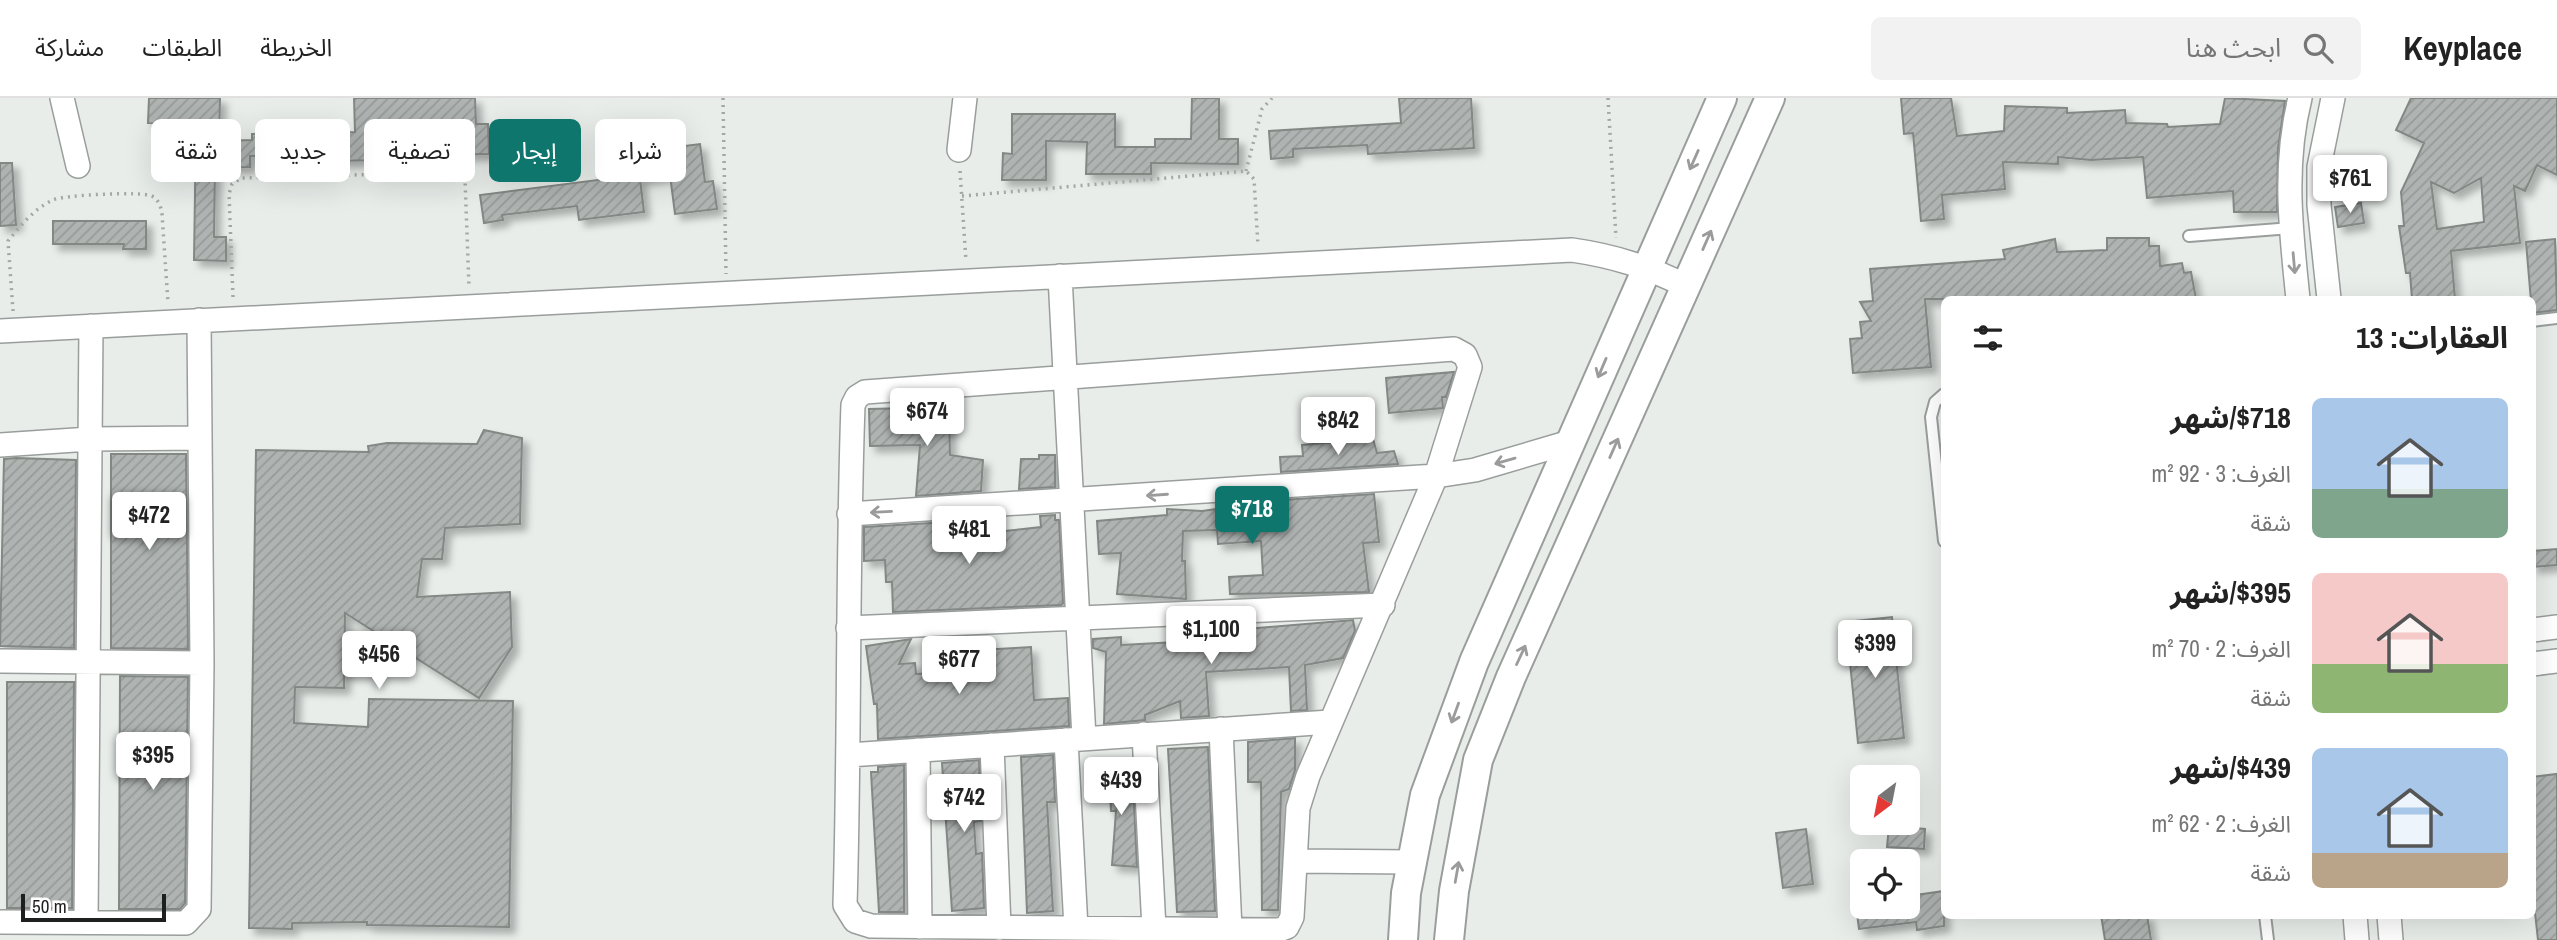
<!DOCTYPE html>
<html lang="ar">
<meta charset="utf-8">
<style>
:root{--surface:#fff;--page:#f2f2f2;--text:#222;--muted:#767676;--line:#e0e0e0;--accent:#0f766e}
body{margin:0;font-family:"Archivo Narrow","Noto Sans Arabic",sans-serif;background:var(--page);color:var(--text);direction:rtl;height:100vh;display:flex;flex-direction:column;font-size:26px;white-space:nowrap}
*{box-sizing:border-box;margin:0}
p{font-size:23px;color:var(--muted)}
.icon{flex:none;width:38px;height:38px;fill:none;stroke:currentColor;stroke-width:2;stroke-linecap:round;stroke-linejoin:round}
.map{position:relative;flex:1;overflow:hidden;direction:ltr}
.drawer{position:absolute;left:1941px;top:198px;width:595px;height:623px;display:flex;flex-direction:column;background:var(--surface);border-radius:10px;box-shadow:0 7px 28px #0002;direction:rtl}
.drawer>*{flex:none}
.banner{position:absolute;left:21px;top:21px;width:665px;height:63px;direction:rtl;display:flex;gap:14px}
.needle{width:46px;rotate:212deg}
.controls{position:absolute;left:1850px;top:667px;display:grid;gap:14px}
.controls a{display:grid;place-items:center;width:70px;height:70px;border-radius:10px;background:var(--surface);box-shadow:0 7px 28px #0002;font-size:35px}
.scale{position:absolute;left:21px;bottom:18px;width:145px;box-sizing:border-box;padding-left:7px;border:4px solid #1e201f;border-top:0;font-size:19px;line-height:24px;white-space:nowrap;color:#1e201f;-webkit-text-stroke:5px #fff;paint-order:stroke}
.price{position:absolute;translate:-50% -60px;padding:0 16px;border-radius:7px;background:#fff;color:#222;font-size:23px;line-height:46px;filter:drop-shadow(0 2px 4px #0008)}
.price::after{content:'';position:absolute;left:50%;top:42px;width:21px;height:16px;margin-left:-10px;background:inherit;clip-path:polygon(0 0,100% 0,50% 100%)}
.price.selected{background:var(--accent);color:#fff}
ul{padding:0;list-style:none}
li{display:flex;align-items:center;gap:21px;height:175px;padding:0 28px}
li span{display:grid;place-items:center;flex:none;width:196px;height:140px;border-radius:10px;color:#555}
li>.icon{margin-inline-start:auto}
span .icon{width:84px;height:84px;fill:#fffc;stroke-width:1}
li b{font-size:30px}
h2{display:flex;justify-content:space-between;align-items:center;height:84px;padding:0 28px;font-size:30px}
.tag{padding:0 24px;border-radius:10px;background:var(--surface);box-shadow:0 7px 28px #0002;font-size:24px;line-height:63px}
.tag.selected{background:var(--accent);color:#fff}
header{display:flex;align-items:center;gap:42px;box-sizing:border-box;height:98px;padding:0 35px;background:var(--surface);border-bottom:2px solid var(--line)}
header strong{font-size:33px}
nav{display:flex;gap:38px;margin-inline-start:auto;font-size:24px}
.search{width:490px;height:63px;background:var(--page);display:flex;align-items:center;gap:18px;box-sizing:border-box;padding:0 24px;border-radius:10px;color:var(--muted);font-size:26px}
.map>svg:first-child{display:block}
.building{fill:url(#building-hatch);stroke:#838885;stroke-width:2;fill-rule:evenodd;filter:url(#shadow)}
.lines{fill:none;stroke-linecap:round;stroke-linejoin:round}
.service-casing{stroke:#999e9c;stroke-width:14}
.minor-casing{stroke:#999e9c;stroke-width:26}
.tertiary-casing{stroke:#999e9c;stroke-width:32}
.path{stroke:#a3a7a5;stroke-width:3.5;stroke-dasharray:2 5;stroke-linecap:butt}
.service{stroke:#fff;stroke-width:10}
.minor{stroke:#fff;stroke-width:23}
.tertiary{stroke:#fff;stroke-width:28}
.oneway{stroke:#9a9b9a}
</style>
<header>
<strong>Keyplace</strong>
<div class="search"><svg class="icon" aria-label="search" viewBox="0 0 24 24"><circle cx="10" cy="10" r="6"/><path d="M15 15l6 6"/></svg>ابحث هنا</div>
<nav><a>الخريطة</a><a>الطبقات</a><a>مشاركة</a></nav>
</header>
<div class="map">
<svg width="2557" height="842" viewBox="0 0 2557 842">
<defs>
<pattern id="building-hatch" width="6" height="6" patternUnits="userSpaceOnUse" patternTransform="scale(1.75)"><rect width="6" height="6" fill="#afb4b2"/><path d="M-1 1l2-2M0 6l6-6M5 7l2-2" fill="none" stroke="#969a99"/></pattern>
<filter id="shadow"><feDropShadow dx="6" dy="6" stdDeviation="3.5" flood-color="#0004"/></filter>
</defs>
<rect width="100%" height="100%" fill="#e8edea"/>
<path class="building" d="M149,0H220L219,43L252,42V36L355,34L354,0H475L476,26H488L489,56L434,57L433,23L390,24L391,62L325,63V57L250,58V69L215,70L214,139H226V163L194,162L196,26L148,25Z
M1192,0H1219V41H1238V66L1151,65V76H1086L1087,44L1046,43V82H1002L1003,55L1012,56V16H1115V49H1155V41H1191Z
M1399,0H1471L1474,50L1368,56L1367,47L1293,51V59L1271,61L1269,33L1401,25Z
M1901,0H1951L1957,38L2004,33L2005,8L2067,10V15L2125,12L2126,25L2167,26L2168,29L2220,26L2225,0L2285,3L2278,50L2277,114H2234L2233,93L2147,100L2143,59L2091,62L2058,59V66L2003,64L2005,91L1942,97L1944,121L1921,123L1913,35L1904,36Z
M2411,0H2557V77L2537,67L2525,93L2514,88L2520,145L2451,153L2455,201H2412L2410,175H2406L2399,128H2404L2401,94L2424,45L2396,32ZM2481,80L2484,124L2437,131L2431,84L2454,95Z
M700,46L705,84L713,83L717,111L675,116L670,77L640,81L644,114L579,122L577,108L502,117L503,122L484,125L480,97L606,81L603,58Z
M0,65H12L16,127L0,128Z
M2361,105L2364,125L2338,129L2335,109Z
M53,123H146V151H123L124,146H53Z
M2107,140H2149V148H2159L2160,168L2182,165L2184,175L2191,174L2196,201H1925L1931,269L1853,275L1850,241L1862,240L1860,224L1871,223L1860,204L1873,203L1870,171L2005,161L2003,152L2055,141L2057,154L2107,152Z
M2555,141L2557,212L2532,215L2526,144Z
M1454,274L1446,299H1442L1443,310L1389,315L1386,280Z
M949,309L950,357L983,362L981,393L916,398L920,347L870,348L869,311Z
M484,332L522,340L520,426L445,430L442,461H422L417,499L510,494L512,549L479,600L345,515L344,590L295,589L294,625L368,629L369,601L513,603L509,829L367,827V824L292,825V831L249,830L256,352L369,354L368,348L387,345L477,346Z
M1373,341L1377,355L1394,353L1398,366L1281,374L1280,359L1303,358L1302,347Z
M111,356H186L188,551L111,550Z
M1039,357H1055V389L1019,391L1021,361H1039Z
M16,360L76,362L74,550L0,548L4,361Z
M1374,396L1379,444L1363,445L1369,494L1230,496L1229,479L1263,477L1261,443L1218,446L1217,432L1183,433L1182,463H1185L1186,501L1117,496L1121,455L1099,456L1097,423L1167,417V411L1202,413L1282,402Z
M1055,417V422H1059L1063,505L1061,507L893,514L892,484H886L885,462L864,463V429L947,424V430L989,428V434L1005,433L1041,429L1040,418Z
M2557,451V467L2532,469V453Z
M1892,519L1904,640L1858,645L1846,524Z
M1353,522L1355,533L1343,560L1305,567L1307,612L1291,613L1289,569L1206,574L1209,618L1181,620L1180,603L1145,617V622L1104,626L1106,554L1093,550V541L1121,539V547L1177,544L1176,537Z
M911,541L899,566L915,565L916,576L945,574L946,582L981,579L980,552L1031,549L1034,602L1068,600L1069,628L878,641L877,606H874L866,548Z
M120,578L188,579L185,805L180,811H119Z
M7,584H74L72,810H7Z
M1295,640V672L1289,691L1281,694L1278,812H1262L1261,684H1248V644Z
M1208,649L1215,813L1177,814L1168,651Z
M1053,657L1055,704H1047L1053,813L1027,815L1021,659Z
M979,662L981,723L974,724L976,756L982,755L984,810L952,813L942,665Z
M904,667V814H879L871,674H878V669Z
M1118,668L1119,687L1133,686L1137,769L1112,767L1116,713H1111L1110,692H1099L1101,669Z
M2557,676V842H2538L2532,787V679Z
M1889,728L1925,731L1924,751L1887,749Z
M1806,731L1813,786L1783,790L1776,735Z
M1944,793V828L1917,832L1916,824L1859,831L1856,808H1908V798Z
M2101,817H2147L2151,842H2105Z"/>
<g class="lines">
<g class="service-casing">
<path id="service" d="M2189,138L2291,130
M2532,223L2557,220
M1944,296L1935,304L1931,319L1944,443
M2265,817L2268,842"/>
</g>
<g class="minor-casing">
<path id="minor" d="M62,0L78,68
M959,52L965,0
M1060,178L1084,640
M2298,201C2291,133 2283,68 2300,0
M2329,201L2319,107V69L2333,0
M0,233L1572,152C1614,158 1648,169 1686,188
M1454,251L1465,257L1470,269L1436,378L1308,678L1298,710L1292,819L1287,829L1279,832L871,828L855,823L845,807C850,640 847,474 853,307L857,299L865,294Z
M0,347L90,341L200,340
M849,416L1436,378L1475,372L1570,344
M848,530L1383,507
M2532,532L2557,529
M0,563L202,565
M2532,566L2557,563
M1221,631L1230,832
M1144,636L1154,831
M1066,642L1076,830
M992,647L999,830
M918,652L920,829
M849,657L1330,624
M1295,763L1412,764
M2355,817L2357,842
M2389,817L2391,842
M0,824L186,825L199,811L202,565L199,222
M86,824L91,228"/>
</g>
<g class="tertiary-casing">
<path id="tertiary" d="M1403,842L1406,795L1425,697L1474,564L1722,0
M1449,842L1454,793L1478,662L1511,579L1770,0"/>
</g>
<path class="path" d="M723,0L726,176
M1608,0L1616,140
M960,73L966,163
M1246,73L1262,11L1272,0
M962,98L1246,73L1254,81L1258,148
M233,199L229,96L232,86L241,80L461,74L465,81L469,189
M13,213L8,143C20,128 35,110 53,102C62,97 143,93 152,98C159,102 161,109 162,116L168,205"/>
<use href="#service" class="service"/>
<use href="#minor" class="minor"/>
<use href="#tertiary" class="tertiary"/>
</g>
<defs><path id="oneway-shaft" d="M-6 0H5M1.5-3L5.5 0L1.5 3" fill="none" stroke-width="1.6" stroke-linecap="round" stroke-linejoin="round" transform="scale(1.75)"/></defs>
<g class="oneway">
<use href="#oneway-shaft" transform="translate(1694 62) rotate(114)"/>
<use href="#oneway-shaft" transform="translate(1707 142) rotate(-66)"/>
<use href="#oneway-shaft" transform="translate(2294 165) rotate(85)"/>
<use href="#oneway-shaft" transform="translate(1602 270) rotate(113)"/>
<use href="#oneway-shaft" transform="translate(1614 350) rotate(-66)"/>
<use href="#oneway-shaft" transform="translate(1505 363) rotate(164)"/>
<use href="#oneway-shaft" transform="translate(1157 397) rotate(176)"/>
<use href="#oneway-shaft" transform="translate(881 414) rotate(177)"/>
<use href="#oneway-shaft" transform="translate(1521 557) rotate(-65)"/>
<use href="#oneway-shaft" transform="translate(1455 615) rotate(110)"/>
<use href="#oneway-shaft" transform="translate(1457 774) rotate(-80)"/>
</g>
</svg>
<div class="controls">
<a><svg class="needle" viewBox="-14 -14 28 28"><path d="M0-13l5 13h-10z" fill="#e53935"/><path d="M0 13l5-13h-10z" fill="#767676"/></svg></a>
<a><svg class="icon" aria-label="locate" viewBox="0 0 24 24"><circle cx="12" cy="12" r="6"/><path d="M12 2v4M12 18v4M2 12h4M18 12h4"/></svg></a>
</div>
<div class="scale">50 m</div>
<b class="price" style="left:2350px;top:117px">$761</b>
<b class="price" style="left:927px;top:350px">$674</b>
<b class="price" style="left:1338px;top:359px">$842</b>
<b class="price selected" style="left:1252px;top:448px">$718</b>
<b class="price" style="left:149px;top:454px">$472</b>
<b class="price" style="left:969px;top:468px">$481</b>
<b class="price" style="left:1211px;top:568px">$1,100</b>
<b class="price" style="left:1875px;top:582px">$399</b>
<b class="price" style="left:379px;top:593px">$456</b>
<b class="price" style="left:959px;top:598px">$677</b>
<b class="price" style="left:153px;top:694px">$395</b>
<b class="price" style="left:1121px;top:719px">$439</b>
<b class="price" style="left:964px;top:736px">$742</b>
<div class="banner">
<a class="tag">شراء</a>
<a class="tag selected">إيجار</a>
<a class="tag">تصفية</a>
<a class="tag">جديد</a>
<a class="tag">شقة</a>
</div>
<section class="drawer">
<h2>العقارات: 13<svg class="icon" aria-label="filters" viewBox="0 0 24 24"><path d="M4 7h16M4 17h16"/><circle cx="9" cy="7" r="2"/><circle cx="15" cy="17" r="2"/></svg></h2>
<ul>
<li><span style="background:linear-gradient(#a9c7e8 65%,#7fa58c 0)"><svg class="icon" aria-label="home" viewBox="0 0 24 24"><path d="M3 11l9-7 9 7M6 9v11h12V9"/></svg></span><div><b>$718/شهر</b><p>الغرف: 3 · 92 m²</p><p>شقة</p></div></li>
<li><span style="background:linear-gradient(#f6c9c9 65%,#8fb573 0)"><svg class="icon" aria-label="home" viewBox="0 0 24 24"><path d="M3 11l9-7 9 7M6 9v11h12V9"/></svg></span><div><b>$395/شهر</b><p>الغرف: 2 · 70 m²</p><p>شقة</p></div></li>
<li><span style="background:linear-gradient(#a9c7e8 75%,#b9a48a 0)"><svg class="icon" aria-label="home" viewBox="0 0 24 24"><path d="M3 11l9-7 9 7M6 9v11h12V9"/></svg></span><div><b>$439/شهر</b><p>الغرف: 2 · 62 m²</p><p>شقة</p></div></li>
</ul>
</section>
</div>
